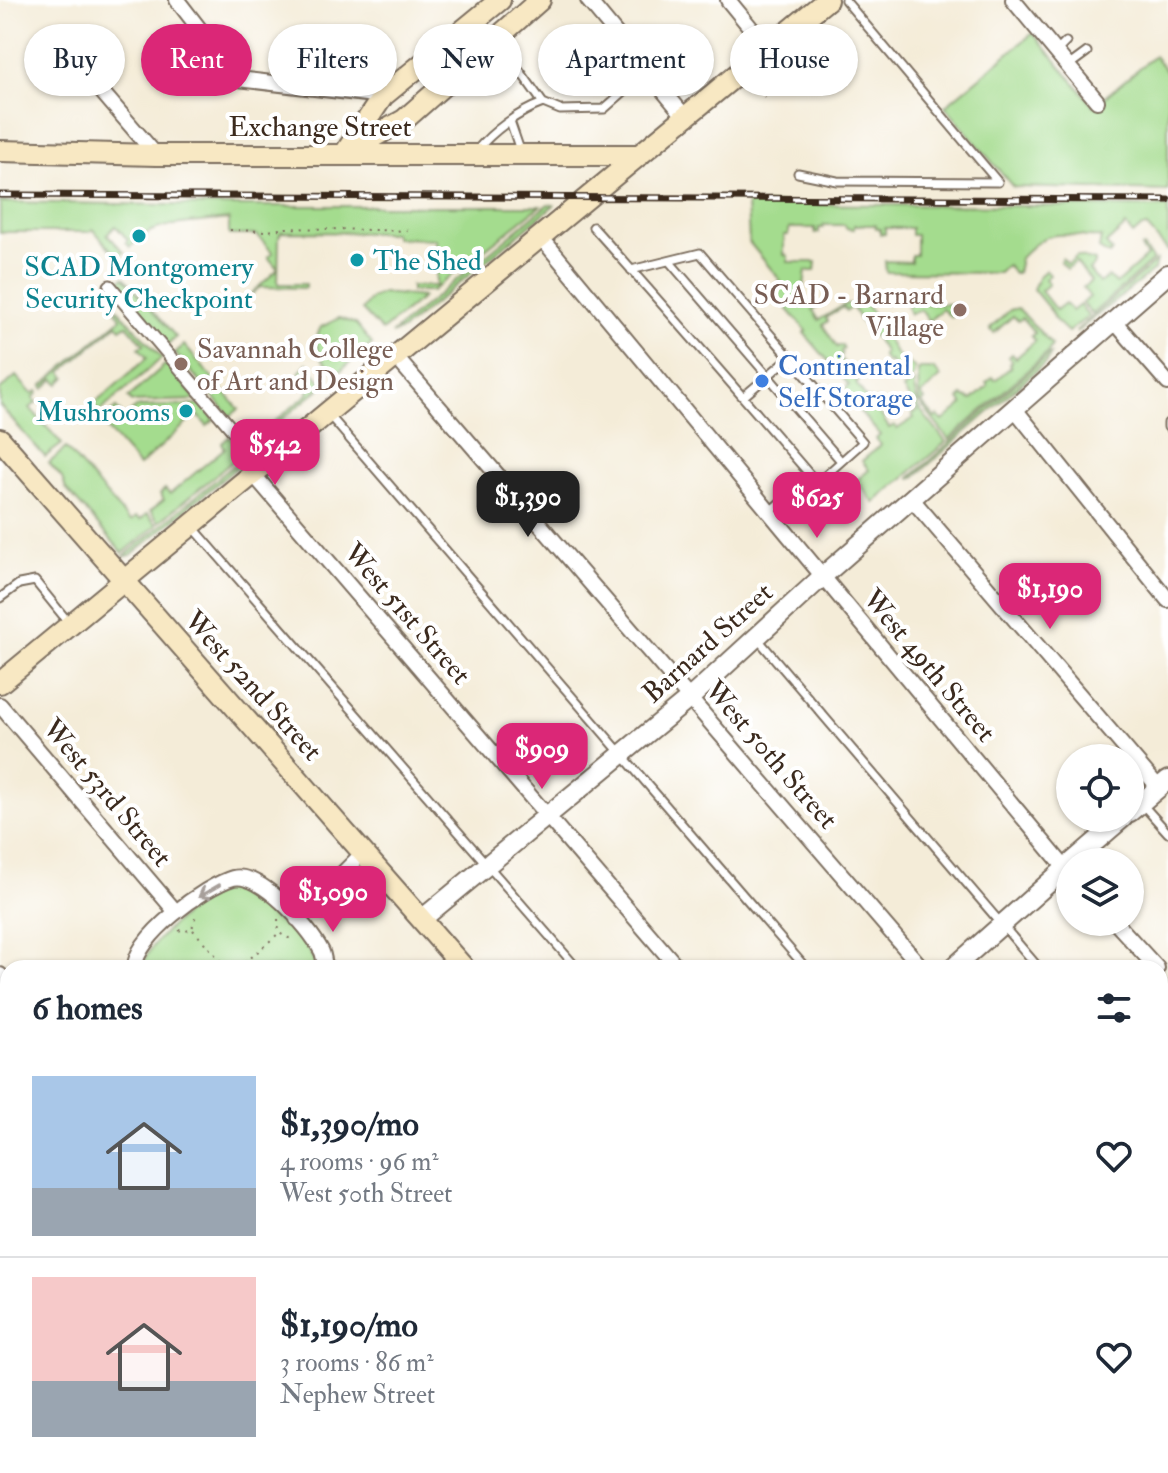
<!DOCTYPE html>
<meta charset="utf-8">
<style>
:root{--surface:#fff;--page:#f6f6f7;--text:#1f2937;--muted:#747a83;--line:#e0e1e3;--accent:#db2777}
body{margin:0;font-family:"IM FELL Double Pica",serif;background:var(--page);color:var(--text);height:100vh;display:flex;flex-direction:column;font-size:30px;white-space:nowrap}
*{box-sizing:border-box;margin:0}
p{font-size:26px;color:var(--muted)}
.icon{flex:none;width:44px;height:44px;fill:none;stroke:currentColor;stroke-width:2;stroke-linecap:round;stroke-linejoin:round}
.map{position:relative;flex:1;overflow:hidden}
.side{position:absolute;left:0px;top:960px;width:1168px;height:514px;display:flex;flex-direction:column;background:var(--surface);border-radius:24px 24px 0 0;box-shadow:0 2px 6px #0004}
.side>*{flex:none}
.hud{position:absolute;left:24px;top:24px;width:1120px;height:72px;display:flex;gap:16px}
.buttons{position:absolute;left:1056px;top:744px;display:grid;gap:16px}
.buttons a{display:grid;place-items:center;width:88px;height:88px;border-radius:50%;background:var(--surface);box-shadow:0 2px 6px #0004;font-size:40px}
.price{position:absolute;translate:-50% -68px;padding:0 18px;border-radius:16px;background:var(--accent);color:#fff;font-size:26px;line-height:52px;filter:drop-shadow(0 2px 4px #0008)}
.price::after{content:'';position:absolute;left:50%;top:48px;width:24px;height:18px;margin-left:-12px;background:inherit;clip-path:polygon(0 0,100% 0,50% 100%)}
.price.selected{background:#222;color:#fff}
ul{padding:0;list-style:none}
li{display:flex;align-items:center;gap:24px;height:200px;padding:0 32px}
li+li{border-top:2px solid var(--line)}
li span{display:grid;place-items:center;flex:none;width:224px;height:160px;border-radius:0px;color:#555}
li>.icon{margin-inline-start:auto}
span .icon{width:96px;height:96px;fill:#fffc;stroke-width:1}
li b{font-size:34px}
h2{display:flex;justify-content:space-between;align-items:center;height:96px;padding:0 32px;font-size:34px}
.pill{padding:0 28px;border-radius:36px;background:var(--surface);box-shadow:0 2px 6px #0004;font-size:28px;line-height:72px}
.pill.selected{background:var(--accent);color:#fff}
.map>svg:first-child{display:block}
.green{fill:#a4dc8e;stroke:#708356;stroke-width:2}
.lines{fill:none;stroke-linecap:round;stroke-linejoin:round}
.service-casing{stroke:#7c6e5f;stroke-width:11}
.pedestrian-casing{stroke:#7c6e5f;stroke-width:15}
.minor-casing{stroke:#7c6e5f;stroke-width:18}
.tertiary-casing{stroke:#7c6e5f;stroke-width:22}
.secondary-casing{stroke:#7c6e5f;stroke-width:24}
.primary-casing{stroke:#7c6e5f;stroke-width:26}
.path{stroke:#7c6e5f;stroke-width:2;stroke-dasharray:2 6;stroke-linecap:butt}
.service{stroke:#fff;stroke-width:7}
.pedestrian{stroke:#fff;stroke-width:11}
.minor{stroke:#fff;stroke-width:14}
.tertiary{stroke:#fff;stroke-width:18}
.secondary{stroke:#f8e8c3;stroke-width:20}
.primary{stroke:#eec569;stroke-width:22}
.rail-casing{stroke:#3b2a1e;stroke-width:7}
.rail{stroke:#fff;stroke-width:4;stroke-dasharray:12;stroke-linecap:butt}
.oneway{stroke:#a79f9a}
.culture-dot{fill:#0f9aa8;stroke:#fff;stroke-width:3}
.education-dot{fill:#8d6e63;stroke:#fff;stroke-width:3}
.shop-dot{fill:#3f7fe0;stroke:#fff;stroke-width:3}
.labels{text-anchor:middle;stroke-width:8;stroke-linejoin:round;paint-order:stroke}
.street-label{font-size:28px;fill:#3b2a1e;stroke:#fff}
.culture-label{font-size:28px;fill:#0d838f;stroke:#fff;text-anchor:start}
.education-label{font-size:28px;fill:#785e54;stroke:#fff;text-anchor:end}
.shop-label{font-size:28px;fill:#366cbe;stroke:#fff;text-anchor:start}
</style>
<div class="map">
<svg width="1168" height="1473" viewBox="0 0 1168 1473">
<rect width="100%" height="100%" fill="#fff"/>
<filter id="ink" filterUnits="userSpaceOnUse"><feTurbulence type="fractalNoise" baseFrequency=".0125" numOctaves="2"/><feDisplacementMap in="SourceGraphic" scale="16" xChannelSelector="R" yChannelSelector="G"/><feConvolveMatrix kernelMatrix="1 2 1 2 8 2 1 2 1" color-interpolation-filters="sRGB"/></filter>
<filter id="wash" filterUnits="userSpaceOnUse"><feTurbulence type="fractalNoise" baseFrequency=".006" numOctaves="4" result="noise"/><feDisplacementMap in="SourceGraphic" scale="32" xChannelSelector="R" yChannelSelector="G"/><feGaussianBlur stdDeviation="1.8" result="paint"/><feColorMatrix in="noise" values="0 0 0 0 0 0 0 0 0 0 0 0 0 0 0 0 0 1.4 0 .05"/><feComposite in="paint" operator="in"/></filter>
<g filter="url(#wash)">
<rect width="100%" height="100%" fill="#f4ecd8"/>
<path class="green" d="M1033,33L1094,106L1154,56L1168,73V191L1013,187L945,106Z
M0,202L231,206H540L432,291H411V286H436V239L395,238L394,233L281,232L279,237L278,284H306V288L260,287L249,296L278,269L268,257L273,253L257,235H229V219C207,222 159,223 144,235L140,232L135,236L138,240L130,247L126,242L128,240L116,226L107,234L124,252L118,258L93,229L89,232H0Z
M548,204L554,205L402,330L391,334Z
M747,204L1168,207V251L1147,227H1142L1133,235L1126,226L1106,244L1112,252L1109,255L1099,249L1101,237C1083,239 1064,231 1047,237C1037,240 1027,251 1020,258L1017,273H1014L1007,265L999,273L886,272L885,261L911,262V255H916V235H911V228H885V234H880V229L876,228L875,225H854V229L846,228L845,225H824L823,228H819V233H815V228H789L788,235H784V255L788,256V262H816L815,271H806L802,302L823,304L813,310L819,320L846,304H866L877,321L866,330L852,307L846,311L843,307L826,318L828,321L823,325L837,347L842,345L844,349L841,351L842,354L840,357L851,375L854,373L859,381L856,383L867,400L870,399L873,402L877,400L879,404L876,407L889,428L895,425L897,429L914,418L912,414L917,411L903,389L913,382L918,407L946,442L874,503L857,480L869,470L862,461L881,445L876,439L880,435L843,392L849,385L804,333L807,331L770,289L780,280L749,242Z
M1143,247L1153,260L1092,314L1082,303L1090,297L1083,288L1091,281L1076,262L1067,269L1060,261L1062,258L1068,264L1077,256L1095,261V264L1089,270L1099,283L1108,277L1116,284L1147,256L1141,248Z
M1156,261L1154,270L1076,332L1077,330Z
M1046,270L1050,275L1045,279L1049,284L1041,291L1056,310L1065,303L1072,311L1080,305L1089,316L1068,332L1054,319L1051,311L1033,289L1039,276Z
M124,277L176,337L168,345L115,284Z
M383,293L423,297L382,331L362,310L371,298Z
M912,304H951L956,306L957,312L951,317L942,309L930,320L937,330L926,336L921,331L930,323L921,310L910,314L907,307Z
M1018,308L1052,345L1048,352L949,440L919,402L918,371L920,369H934L941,377L921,395L925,400L922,403L935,418L938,416L943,421L963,404L959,399L963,396L972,400L988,386L986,383L993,377L995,380L1011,367L1009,364L1012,361L1009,357L1012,354L1016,358L1035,341L1031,336L1035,333L1022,318L1018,321L1013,316L994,333L990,329L1010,310Z
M118,309L162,358L99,412L93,405L147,358L139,348L144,344L127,325L121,328L117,324L62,372L66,377L59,384L54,379L44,389L42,386L121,318L116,311Z
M339,318L356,324L372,344L338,373C321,362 310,346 321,327Z
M879,326L896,354L915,368L913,377L901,385L898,381L901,379L890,361L887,363L882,355L885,353L874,335L870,337L868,333Z
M184,345L239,409L230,416L175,353Z
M1049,354H1051L1046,362L912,479L910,478Z
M307,363L324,385L253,443L251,441L308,394L309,385L299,373Z
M166,364L197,400L132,402L128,398Z
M16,376L32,394L37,391L38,393L33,398L37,402L30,408L62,444L45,457L0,406V390Z
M202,405L214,420L207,426L197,414L139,466L107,429L110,425L104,419L116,408L124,417L137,407Z
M229,437L242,452L240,455L159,522L150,511L164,500L160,494L165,489L170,494L225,448L222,443Z
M66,448L128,520L131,521L136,517L140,520L147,514L157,525L123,553L66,489L62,478L49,463Z
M245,456L247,459L131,555L123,557Z
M235,884C244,885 251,886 259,891C275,902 312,950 317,968H141C151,937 204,894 235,884Z"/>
</g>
<g filter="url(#ink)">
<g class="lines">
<g class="service-casing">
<path id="service" d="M845,0L998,182
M495,41L515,64L543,103
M1056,52L1066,42
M1068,66L1087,52
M510,121L521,153
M476,151C493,131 518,112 543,103L560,110L604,109L646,72
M798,173L837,181L998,182
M593,227C669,311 743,397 817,483L863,442L700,253L631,270
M669,261L841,461
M743,397L790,357
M329,415L806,968
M1168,423V427
M769,512L811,476
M193,527L577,968
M0,598L19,584L35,581L69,623
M757,638L1039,968
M1142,804L1168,833
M1160,1106L1168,1115
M1160,1380L1168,1389
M522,1466L529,1473
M759,1466L765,1473
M997,1466L1003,1473"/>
</g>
<g class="pedestrian-casing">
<path id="pedestrian" d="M110,286L264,467"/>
</g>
<g class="minor-casing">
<path id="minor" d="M177,0L238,79L383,96
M588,0L686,118
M728,0L768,49
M1013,0L1097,101
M90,78L156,155
M540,236L1070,874
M1114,321L1168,383
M394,355L922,968
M1014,408L1168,600
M254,475L678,968
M911,498L1159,788
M0,705L176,912
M297,919L364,852
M1115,922L1157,968
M135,968C134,937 205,886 233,878C260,871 309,927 321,950C324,955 324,962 325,968
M0,975L8,984L0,991
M3,1183L8,1178
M1160,1245L1168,1254
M0,1287L8,1297
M0,1361L8,1354
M150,1466L156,1473
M407,1466L413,1473
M647,1466L653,1473
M1115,1466L1121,1473"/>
</g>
<g class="tertiary-casing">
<path id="tertiary" d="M1130,812L1168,780
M1072,862L1123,818
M422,919L690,698L823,576L1168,274
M953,968L1070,864
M322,1473L330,1466"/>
</g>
<g class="secondary-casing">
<path id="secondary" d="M347,150L383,96L500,0
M0,151L156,155H640
M348,151L404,120L540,0
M0,439L464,968
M0,683L827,0
M883,1466L889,1473"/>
</g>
<g class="primary-casing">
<path id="primary" d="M1160,1449L1168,1442
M1132,1473L1140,1466"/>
</g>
<path class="path" d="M764,98L791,77L788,73
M230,230L268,231L286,228L414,231
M278,919L279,933L288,938L293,937
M179,930L183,932L192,929L196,915
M193,930L227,968
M239,968L279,933"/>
<use href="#service" class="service"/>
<use href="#pedestrian" class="pedestrian"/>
<use href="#minor" class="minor"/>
<use href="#tertiary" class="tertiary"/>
<use href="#secondary" class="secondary"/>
<use href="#primary" class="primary"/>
<g class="rail-casing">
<path id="rail" d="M0,195L1168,200"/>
</g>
<use href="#rail" class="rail"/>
</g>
<defs><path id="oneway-shaft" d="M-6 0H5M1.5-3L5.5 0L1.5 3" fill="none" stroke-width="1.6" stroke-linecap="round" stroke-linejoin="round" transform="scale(2)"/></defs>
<use class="oneway" href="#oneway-shaft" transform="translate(209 891) rotate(150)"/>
</g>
<g class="culture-dot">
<circle cx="139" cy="236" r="8"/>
<circle cx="357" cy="260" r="8"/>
<circle cx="186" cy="411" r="8"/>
</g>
<g class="education-dot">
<circle cx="960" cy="310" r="8"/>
<circle cx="181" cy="364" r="8"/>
</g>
<circle class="shop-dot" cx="762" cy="381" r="8"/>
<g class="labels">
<g class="street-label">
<text x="320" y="136">Exchange Street</text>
<text transform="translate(408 613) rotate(49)" y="10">West 51st Street</text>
<text transform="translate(707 642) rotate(-42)" y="10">Barnard Street</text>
<text transform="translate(930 665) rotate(50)" y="10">West 49th Street</text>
<text transform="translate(254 685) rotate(48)" y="10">West 52nd Street</text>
<text transform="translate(772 754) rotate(49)" y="10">West 50th Street</text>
<text transform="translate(108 792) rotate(50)" y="10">West 53rd Street</text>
</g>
<g class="culture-label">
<text x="373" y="270">The Shed</text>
<text x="139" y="276" text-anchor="middle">SCAD Montgomery<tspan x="139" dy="32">Security Checkpoint</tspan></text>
<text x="170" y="421" text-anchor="end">Mushrooms</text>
</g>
<g class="education-label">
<text x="944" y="304">SCAD - Barnard<tspan x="944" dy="32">Village</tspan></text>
<text x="197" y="358" text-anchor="start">Savannah College<tspan x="197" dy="32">of Art and Design</tspan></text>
</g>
<g class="shop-label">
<text x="778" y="375">Continental<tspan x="778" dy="32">Self Storage</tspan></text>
</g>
</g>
</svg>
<div class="buttons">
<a><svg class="icon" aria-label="locate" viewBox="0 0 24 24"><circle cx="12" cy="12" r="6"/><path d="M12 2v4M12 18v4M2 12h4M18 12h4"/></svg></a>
<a><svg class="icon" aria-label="layers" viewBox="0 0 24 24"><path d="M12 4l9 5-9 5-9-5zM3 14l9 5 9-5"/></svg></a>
</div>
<b class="price" style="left:275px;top:487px">$542</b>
<b class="price selected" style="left:528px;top:539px">$1,390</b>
<b class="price" style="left:817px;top:540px">$625</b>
<b class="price" style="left:1050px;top:631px">$1,190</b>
<b class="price" style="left:542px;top:791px">$909</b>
<b class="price" style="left:333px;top:934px">$1,090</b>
<div class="hud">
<a class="pill">Buy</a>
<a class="pill selected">Rent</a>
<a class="pill">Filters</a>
<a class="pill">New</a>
<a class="pill">Apartment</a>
<a class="pill">House</a>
</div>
<section class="side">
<h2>6 homes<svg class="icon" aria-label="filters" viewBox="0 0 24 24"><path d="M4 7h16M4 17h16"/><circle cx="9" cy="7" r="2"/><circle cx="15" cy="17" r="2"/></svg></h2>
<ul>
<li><span style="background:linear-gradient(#a9c7e8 70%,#9aa5b1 0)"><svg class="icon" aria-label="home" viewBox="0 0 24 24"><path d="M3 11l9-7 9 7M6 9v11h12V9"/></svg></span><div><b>$1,390/mo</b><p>4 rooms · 96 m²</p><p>West 50th Street</p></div><svg class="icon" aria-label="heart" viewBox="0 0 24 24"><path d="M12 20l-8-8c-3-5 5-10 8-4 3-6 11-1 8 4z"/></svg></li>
<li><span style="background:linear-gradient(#f6c9c9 65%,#9aa5b1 0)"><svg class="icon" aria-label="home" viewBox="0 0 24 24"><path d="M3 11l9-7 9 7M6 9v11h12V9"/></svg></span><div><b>$1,190/mo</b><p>3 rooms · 86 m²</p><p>Nephew Street</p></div><svg class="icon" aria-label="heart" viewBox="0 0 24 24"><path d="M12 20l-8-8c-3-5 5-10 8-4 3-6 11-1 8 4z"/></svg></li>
</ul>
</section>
</div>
